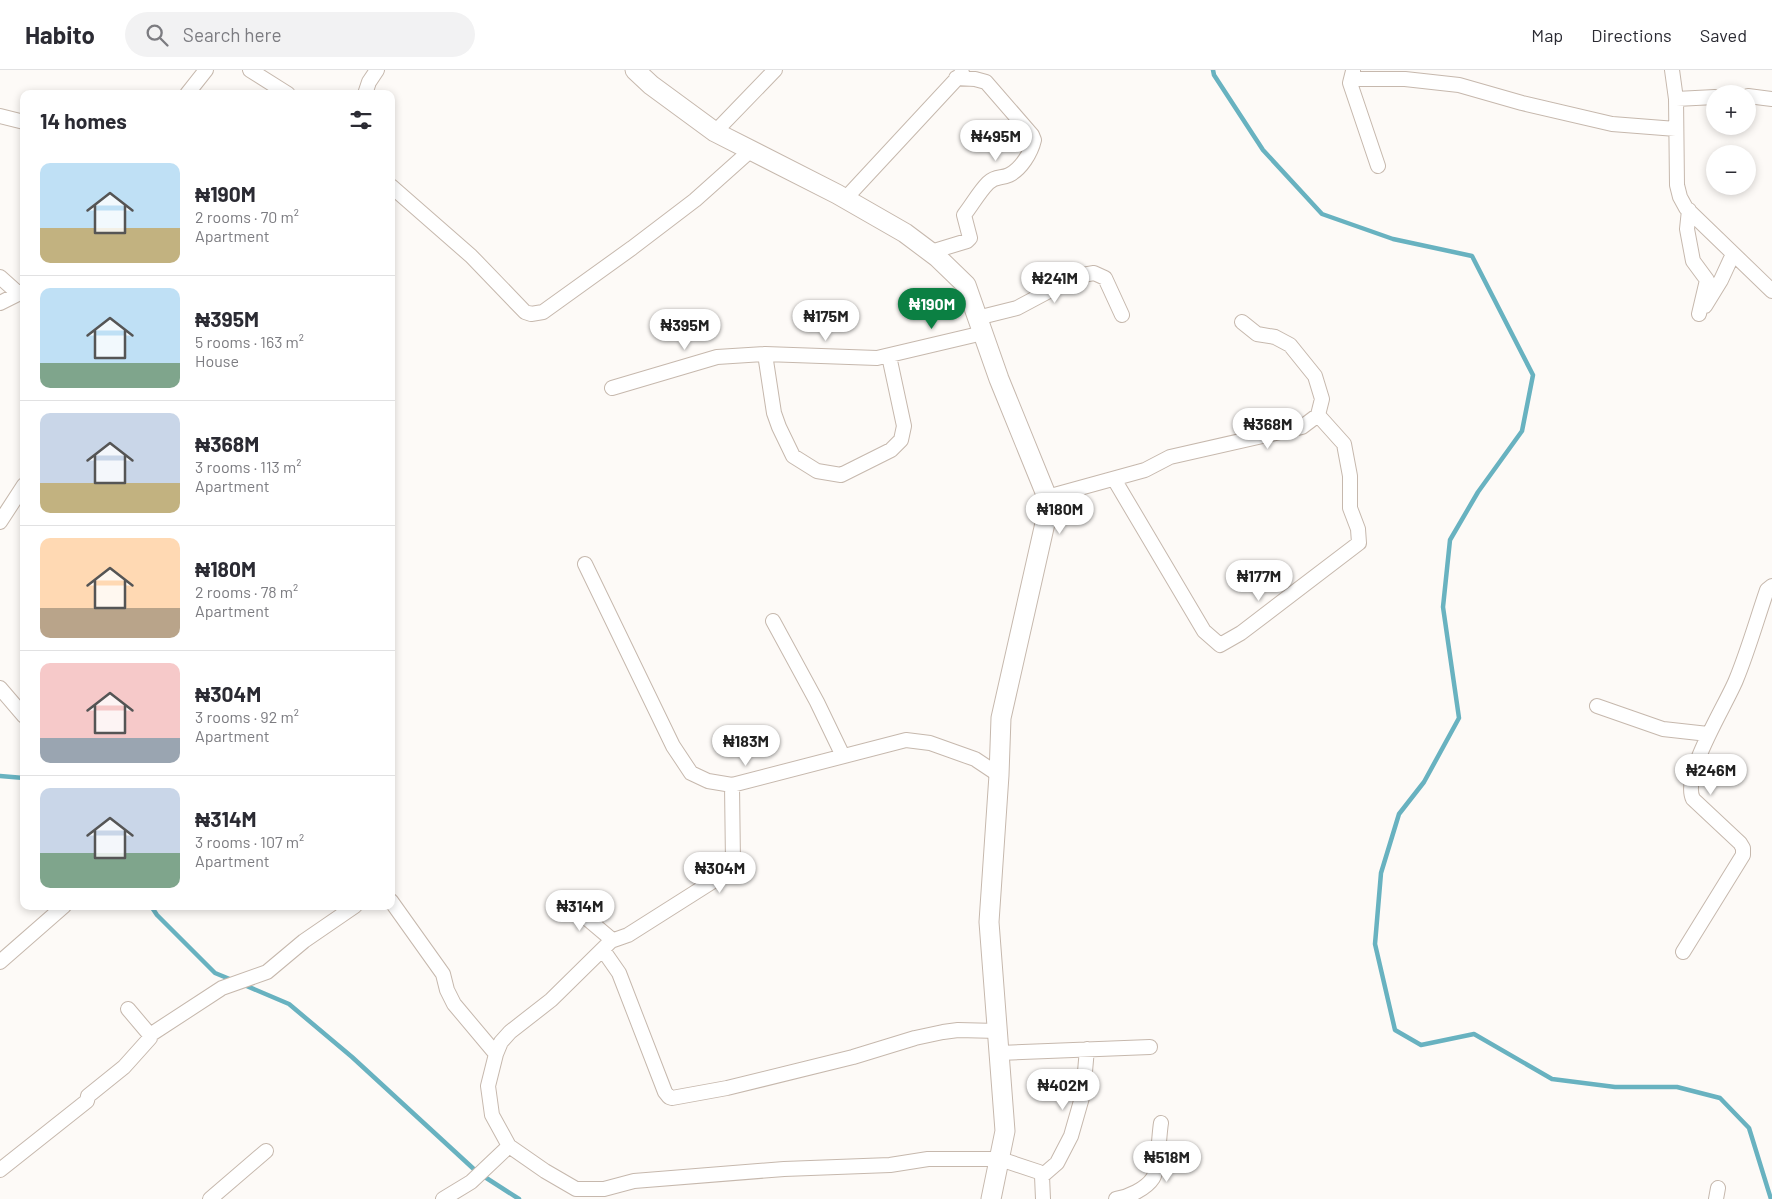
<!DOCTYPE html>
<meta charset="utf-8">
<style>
:root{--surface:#fff;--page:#f2f2f3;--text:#2b2b33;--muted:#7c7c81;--line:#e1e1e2;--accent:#0b8043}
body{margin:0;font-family:Barlow,sans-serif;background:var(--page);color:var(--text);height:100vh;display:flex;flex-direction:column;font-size:19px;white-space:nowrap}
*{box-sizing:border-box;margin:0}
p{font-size:16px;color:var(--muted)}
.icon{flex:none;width:28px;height:28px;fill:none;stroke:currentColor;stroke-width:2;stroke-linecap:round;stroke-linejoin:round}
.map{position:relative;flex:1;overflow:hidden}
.side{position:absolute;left:20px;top:20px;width:375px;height:820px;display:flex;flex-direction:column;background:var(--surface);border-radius:10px;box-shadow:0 2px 8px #0003}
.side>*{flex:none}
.fabs{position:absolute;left:1706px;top:15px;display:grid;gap:10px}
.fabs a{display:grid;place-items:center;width:50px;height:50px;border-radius:50%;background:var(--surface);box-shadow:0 2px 8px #0003;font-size:25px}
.price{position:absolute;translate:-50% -42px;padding:0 11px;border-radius:18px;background:#fff;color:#222;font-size:16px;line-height:32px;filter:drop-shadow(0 1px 2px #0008)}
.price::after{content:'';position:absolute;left:50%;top:30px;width:15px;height:11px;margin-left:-8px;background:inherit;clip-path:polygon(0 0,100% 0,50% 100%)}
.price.active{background:var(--accent);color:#fff}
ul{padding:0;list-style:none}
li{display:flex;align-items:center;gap:15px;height:125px;padding:0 20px}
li+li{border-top:1px solid var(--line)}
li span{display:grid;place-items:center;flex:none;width:140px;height:100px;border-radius:10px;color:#555}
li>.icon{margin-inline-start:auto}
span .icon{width:60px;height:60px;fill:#fffc;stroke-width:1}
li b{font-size:21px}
h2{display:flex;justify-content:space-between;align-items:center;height:60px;padding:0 20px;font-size:21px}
header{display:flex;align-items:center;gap:30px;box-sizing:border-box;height:70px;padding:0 25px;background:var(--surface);border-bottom:1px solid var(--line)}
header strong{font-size:24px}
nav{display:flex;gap:28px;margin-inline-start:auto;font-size:18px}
.search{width:350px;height:45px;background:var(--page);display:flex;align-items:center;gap:12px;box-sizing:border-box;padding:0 18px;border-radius:28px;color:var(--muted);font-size:19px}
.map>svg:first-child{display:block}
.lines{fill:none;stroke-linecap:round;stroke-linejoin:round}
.stream{stroke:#68b2c0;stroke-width:4.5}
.street-casing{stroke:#c6b8ad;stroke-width:16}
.secondary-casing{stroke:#c6b8ad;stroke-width:21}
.street{stroke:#fff;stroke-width:14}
.secondary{stroke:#fff;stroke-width:19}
</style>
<header>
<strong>Habito</strong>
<div class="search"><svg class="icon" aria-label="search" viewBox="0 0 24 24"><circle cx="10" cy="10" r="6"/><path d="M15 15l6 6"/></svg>Search here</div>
<nav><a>Map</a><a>Directions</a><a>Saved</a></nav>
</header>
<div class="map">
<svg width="1772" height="1129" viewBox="0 0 1772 1129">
<rect width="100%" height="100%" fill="#fdfaf7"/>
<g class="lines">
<path class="stream" d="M1213,0L1214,5L1263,80L1322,144L1393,169L1472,186L1533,305L1522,361L1478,422L1450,470L1443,537L1459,648L1424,712L1399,744L1381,803L1375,874L1395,960L1421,975L1474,964L1552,1009L1615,1017H1677L1720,1028L1749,1058L1771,1129
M0,706L24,708
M151,836L157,845L215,903L232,910
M242,914L289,934L352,987L477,1102L519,1129"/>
<g class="street-casing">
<path id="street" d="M250,0L288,24
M1672,0L1676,29L1677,115L1680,127L1686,138L1772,221
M1353,1L1350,13L1378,96
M1351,9H1405L1459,15L1522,33L1612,54L1676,59
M187,24L206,0
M365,24L369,12L377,0
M1748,26L1772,29
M1676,29L1715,27
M0,46L24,52
M715,62L775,0
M391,116L471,186L525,242L531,244L543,242L632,178L695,130L751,80
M845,129L962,3
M1689,140L1687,159L1693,191L1707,210L1699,244
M931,182L967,171L970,168L964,145C972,135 979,122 988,113C996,105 1001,109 1009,105C1021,99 1031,83 1034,70L1032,65L986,12L975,9L956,8
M0,207L19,224
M0,233L24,221
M1705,236L1721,210L1733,184
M977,248L1017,238L1077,206L1094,203L1105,208L1122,245
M765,284L774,343L779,357L793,386L817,401L841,405L891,380L901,370L904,356L889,286
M612,318L717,287L765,284L877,288L983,263
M1114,409L1204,561L1220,575L1241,563L1359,473L1358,459L1350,438V406L1344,374L1318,345
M1047,427L1145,400L1170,387L1302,357L1318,345L1322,329L1315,306L1290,275L1275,267L1257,264L1242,252
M0,452L24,415
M585,494L673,676L691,703L708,711L732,715L906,670L930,673L975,689L999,705
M773,551L817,632L843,686
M0,618L24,646
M1597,636L1663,659L1708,664
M732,715L733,793L729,801L628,865L611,871L551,930L510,962L501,972L496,984L488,1016L492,1045L509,1076L545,1101L576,1119H604L634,1111L784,1099L890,1095L928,1089H1000L1039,1102L1042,1106L1043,1129
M391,831L443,904L447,920L454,934L496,984
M572,836L610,868L611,871
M603,880L619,903L665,1022L669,1027L672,1028L727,1018L853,987L915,968L943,962L958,960L998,961
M1683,882L1743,785V778L1740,773L1693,729C1681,705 1726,635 1736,610C1748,581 1757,549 1767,520L1772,516
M0,892L64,836
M150,965L222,918L267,902L304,871L355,836
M999,983L1150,977
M0,1100L87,1031L88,1026L124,997L150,968V965L128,939
M1042,1106L1057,1093L1071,1066L1083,1024L1087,979
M210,1129L266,1081
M443,1129L471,1112L509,1076
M1116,1129C1128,1127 1146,1119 1153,1108C1158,1100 1159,1064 1161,1053
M1716,1129L1718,1118"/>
</g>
<g class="secondary-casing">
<path id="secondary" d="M635,0L651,15L715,62L837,124L905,163L937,187L966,215L999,309L1047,427L1048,440L1001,648L999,705L989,852L1005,1061L991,1129"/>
</g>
<use href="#street" class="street"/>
<use href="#secondary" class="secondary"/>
</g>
</svg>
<div class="fabs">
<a>+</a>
<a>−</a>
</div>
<b class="price" style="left:996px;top:92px">₦495M</b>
<b class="price" style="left:1055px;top:234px">₦241M</b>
<b class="price active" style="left:932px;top:260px">₦190M</b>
<b class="price" style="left:826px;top:272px">₦175M</b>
<b class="price" style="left:685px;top:281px">₦395M</b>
<b class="price" style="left:1268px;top:380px">₦368M</b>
<b class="price" style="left:1060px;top:465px">₦180M</b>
<b class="price" style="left:1259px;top:532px">₦177M</b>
<b class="price" style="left:746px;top:697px">₦183M</b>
<b class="price" style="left:1711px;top:726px">₦246M</b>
<b class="price" style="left:720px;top:824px">₦304M</b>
<b class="price" style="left:580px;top:862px">₦314M</b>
<b class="price" style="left:1063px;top:1041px">₦402M</b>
<b class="price" style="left:1167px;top:1113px">₦518M</b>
<section class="side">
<h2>14 homes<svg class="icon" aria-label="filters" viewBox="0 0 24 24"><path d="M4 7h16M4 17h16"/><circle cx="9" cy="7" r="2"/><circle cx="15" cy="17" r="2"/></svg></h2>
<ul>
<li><span style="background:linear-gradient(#bfe0f5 65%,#c2b280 0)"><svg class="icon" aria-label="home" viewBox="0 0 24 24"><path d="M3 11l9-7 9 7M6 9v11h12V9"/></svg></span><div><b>₦190M</b><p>2 rooms · 70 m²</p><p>Apartment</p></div></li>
<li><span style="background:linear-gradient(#bfe0f5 75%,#7fa58c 0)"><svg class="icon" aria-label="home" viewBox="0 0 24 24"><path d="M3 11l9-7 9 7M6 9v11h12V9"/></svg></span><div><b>₦395M</b><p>5 rooms · 163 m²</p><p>House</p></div></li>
<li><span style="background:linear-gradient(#c9d6e8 70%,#c2b280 0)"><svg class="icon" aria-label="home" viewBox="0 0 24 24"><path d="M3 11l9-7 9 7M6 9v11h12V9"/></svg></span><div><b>₦368M</b><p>3 rooms · 113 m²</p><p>Apartment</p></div></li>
<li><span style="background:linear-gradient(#ffd9b3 70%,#b9a48a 0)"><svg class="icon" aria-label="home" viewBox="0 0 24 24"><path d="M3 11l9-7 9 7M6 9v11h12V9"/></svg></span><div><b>₦180M</b><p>2 rooms · 78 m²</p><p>Apartment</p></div></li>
<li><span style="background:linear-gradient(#f6c9c9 75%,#9aa5b1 0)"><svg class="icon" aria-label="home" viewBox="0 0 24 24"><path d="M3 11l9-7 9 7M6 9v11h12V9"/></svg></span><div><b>₦304M</b><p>3 rooms · 92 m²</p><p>Apartment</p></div></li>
<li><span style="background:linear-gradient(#c9d6e8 65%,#7fa58c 0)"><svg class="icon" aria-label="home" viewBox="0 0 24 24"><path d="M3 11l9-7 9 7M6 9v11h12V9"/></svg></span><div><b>₦314M</b><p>3 rooms · 107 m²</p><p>Apartment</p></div></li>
</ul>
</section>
</div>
